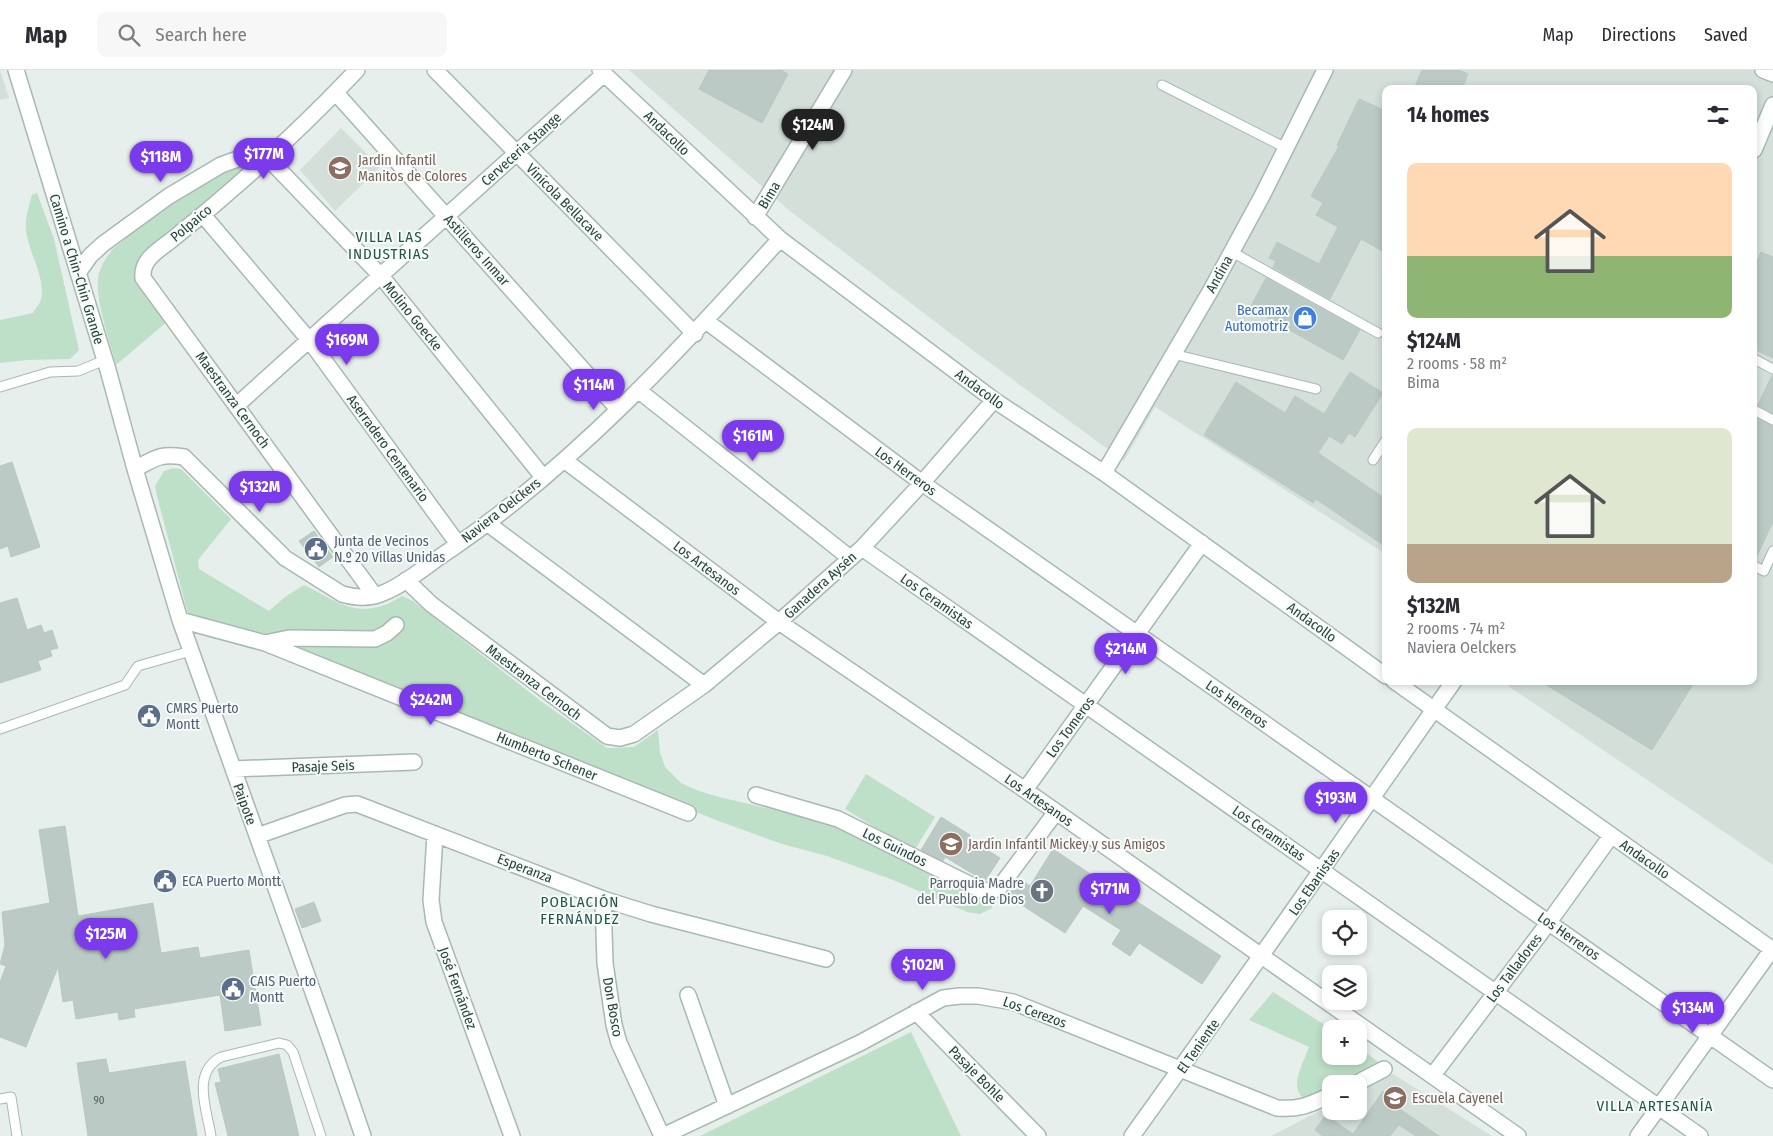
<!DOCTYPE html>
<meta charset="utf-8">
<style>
:root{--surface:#fff;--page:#f7f7f7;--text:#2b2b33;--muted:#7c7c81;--line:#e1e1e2;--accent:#7c3aed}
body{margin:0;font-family:"Fira Sans Condensed",sans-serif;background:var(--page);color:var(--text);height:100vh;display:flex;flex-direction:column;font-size:19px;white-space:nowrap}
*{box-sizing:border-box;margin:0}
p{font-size:16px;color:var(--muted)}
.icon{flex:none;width:28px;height:28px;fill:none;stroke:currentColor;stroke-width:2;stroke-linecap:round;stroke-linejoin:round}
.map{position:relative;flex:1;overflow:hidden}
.details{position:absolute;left:1382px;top:15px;width:375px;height:600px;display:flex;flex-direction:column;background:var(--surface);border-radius:10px;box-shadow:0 2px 8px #0003}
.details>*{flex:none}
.controls{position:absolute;left:1322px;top:840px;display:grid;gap:10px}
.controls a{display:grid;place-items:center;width:45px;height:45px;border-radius:10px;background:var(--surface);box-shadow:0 2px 8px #0003;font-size:25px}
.price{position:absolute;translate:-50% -42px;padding:0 11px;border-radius:18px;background:var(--accent);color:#fff;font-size:16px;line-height:32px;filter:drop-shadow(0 1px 2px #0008)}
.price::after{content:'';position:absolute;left:50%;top:30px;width:15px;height:11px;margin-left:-8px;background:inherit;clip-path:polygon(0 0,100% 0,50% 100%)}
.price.on{background:#222;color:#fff}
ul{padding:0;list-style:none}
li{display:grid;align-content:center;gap:10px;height:265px;padding:0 25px}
li span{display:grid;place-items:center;height:155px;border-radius:10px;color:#555}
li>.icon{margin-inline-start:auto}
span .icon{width:90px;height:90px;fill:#fffc;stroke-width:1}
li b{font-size:21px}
h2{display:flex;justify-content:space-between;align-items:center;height:60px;padding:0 25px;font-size:21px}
header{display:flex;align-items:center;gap:30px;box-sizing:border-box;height:70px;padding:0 25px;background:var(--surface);border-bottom:1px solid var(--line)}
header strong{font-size:24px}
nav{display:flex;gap:28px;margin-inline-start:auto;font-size:18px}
.search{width:350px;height:45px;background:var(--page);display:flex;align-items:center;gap:12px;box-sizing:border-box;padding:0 18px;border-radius:10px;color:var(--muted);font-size:19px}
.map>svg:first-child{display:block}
.built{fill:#d4dfda}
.green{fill:#bfe0c8}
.building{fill:#bbcac4;stroke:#b8c9c2}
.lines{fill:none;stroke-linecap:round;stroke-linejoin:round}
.lane-casing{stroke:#a8b8b2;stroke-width:11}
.street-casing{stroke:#a8b8b2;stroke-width:18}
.secondary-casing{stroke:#a4bbb3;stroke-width:18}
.lane{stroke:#fff;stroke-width:9}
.street{stroke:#fff;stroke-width:15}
.secondary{stroke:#fff;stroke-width:15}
.labels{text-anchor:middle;stroke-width:4;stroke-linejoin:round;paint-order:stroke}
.number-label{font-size:11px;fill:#4a645c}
.street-label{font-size:14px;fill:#24423a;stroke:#f7fbf9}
.education-label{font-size:14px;fill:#785e54;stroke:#f7fbf9;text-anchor:start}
.shop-label{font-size:14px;fill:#366cbe;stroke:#f7fbf9;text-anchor:end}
.service-label{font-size:14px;fill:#4e5e75;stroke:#f7fbf9;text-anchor:start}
.worship-label{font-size:14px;fill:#5b616d;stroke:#f7fbf9;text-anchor:end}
.neighbourhood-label{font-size:15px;letter-spacing:1px;fill:#1f5548;stroke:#f7fbf9}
</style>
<header>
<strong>Map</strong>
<div class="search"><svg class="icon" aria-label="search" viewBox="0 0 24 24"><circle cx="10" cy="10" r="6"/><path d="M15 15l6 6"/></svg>Search here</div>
<nav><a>Map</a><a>Directions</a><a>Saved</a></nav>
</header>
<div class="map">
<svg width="1773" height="1066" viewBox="0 0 1773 1066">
<rect width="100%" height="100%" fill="#e6efeb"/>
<path class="built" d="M0,0L9,28L0,30Z
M629,0H1773V795L1501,611H1754V19H1386V484L1155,337L1124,391L967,276L790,141Z
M341,58L380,97L335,141L300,100Z
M1393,1004L1492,1066H1271L1331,1035V1041H1359V1021Z"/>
<path class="green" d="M252,90L254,94L139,195L168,251L116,295C110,271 93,226 99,203C102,194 107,186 113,179L162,139L220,101Z
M37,123L54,169L79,280L70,289L27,290L0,293V250L33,243C35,239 40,234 41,229C46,208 28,181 26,160C25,147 29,136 32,125Z
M173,398L181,399L231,449L198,490L199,499L269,541L286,526L304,515C342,534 360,552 402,526L413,531L542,632L607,678L634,677L658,660L660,682L665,697L681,713L699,721L719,727L836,754L992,830V838L980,844L967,842L893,810L827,786L782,774L716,750L287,576L193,547L188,544L157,426L155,416L164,401Z
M866,704L935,747L914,781L845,739Z
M1273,922L1331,959V986H1359V977L1377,991V997L1339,1014H1331V1017L1303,1028C1289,1015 1304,992 1309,977L1249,950Z
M911,962L961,1066H700Z"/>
<path class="building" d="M709,0H781L788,4L762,53L699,19Z
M1422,0H1459L1468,4L1462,19H1414Z
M1359,29L1386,41V183L1361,169L1330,229L1273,197L1276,191L1269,188L1277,172L1319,194L1338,157L1316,145L1323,133L1311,126L1339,76L1337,75Z
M1761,182L1773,187V288L1754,279V198Z
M1266,208L1360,260L1343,290L1250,238Z
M1350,302L1383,323L1355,367L1349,363L1342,374L1329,366L1318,383L1386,429V477L1316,429L1313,433L1204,365L1236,312L1285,343L1295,326L1324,344Z
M1772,305H1773V343L1758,335Z
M1754,347L1773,356V452L1755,490H1754Z
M12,392L40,477L11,487L8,476L0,479V396Z
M314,461L333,487L319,497L299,471Z
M17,528L27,560L41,555L44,563L52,560L58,578L50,580L52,586L38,591L41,600L0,613V533Z
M1540,611H1695L1652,680Z
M941,747L970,765L968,768L1000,788L985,811L945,787L943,791L921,780Z
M65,756L78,846L153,833L161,883L198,877L200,888L249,880L261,955L225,961L220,925L134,939L135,947L119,950L118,942L76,949L73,930L63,932L58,897L26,977L0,967V912L6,896L0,894L5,875L2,842L50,833L39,760Z
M1053,779L1101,811L1102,809L1221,886L1202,914L1139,873L1130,886L1112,874L1121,860L1083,836L1065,863L1008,826L1020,809L1030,816Z
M314,832L321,851L302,858L295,839Z
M279,984L299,1066H228L215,1013L221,1012L218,999Z
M106,989L109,1003L185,991L197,1066H88L77,993Z
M1383,1021L1400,1033L1397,1037L1439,1066H1416L1399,1055L1390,1066H1323L1315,1060L1326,1045L1353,1064Z"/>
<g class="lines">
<g class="lane-casing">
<path id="lane" d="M1162,15L1286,78
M1232,182L1378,263
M1173,284L1316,319
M1754,289L1773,299
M0,317L50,302L78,301L105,290
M1754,340L1773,350
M1373,390L1386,370
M1754,496L1764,501L1773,481
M0,659L125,615L138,596L191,581
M0,1029L11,1027L17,1066
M211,1066C207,1040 191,1003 221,987L279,973L287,975L293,982L321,1066"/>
</g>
<g class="street-casing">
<path id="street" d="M16,0L108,300L135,399L180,550L329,967L363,1066
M357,0C300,60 239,116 174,168C161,179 141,188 143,208L375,526
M435,0L695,264
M600,0L780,169L994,330L1104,403L1386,606
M1763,0L1773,4
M336,23L618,339
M203,145L310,271L458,474
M755,147L844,0
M78,203L90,186L103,174L169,126L221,95L254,83L264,84L381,206L543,407
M706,251L922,413L1773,1010
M638,320L850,488
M237,335L604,4
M564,390L779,552L1025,720L1518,1066
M135,399C156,388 160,383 184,387L285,488L342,524C356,528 370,529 383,523C403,516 431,492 450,480C575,394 679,281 780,169
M1104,403L1211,220L1262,126L1325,0
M487,453L704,615
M862,478L1700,1066
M406,510L431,534L607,666L620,668L634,664L704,615L779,552L862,478L922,413L994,330
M180,550L265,573L688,743
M265,573L289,568L375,569L387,563L396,555
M1394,611L1773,880
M233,699L414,692
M1025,720L1202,473
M756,725L838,749L981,820L991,821L999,818L1056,742
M435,764L431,830L434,852L512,1066
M257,766L345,735L357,734L603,829L651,844L826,889
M603,829L605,893L614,955L619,973L662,1066
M688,925L727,1036
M916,942L1038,1066
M1433,1005L1549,852L1611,766
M1355,1014L1384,999
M663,1066L860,973L943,928L960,926H978L1013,932L1277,1038C1300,1040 1311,1034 1331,1025
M1638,1066L1773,878"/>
</g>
<g class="secondary-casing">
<path id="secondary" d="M1754,80L1773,35
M1132,1066L1273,869L1454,611"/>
</g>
<use href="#lane" class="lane"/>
<use href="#street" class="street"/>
<use href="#secondary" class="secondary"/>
</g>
<defs>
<g id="school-disc" transform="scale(1.25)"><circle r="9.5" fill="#8d6e63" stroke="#f7fbf9"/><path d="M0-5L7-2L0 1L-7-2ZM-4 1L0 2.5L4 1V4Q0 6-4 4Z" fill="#fff"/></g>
<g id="shop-disc" transform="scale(1.25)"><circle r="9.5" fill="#3f7fe0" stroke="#f7fbf9"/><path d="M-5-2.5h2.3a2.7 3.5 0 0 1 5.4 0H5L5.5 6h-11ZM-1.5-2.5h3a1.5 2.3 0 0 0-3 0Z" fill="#fff"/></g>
<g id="civic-disc" transform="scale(1.25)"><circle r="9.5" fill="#5c6f8a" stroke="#f7fbf9"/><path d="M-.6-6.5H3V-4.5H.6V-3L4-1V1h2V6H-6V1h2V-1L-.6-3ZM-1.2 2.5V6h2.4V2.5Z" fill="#fff"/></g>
<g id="church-disc" transform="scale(1.25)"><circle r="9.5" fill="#6b7280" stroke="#f7fbf9"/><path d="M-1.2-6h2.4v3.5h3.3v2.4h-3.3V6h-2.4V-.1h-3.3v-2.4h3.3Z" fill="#fff"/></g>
</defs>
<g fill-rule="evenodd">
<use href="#school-disc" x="340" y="98"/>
<use href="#shop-disc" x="1305" y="248"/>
<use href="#civic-disc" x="316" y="479"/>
<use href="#civic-disc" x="149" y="646"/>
<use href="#school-disc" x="951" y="774"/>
<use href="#civic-disc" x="165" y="811"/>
<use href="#church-disc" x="1042" y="821"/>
<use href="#civic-disc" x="233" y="919"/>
<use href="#school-disc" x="1395" y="1028"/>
</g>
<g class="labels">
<g class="number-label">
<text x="99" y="1034">90</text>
</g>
<g class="street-label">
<text transform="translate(667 63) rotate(44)" y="5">Andacollo</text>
<text transform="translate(521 79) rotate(-42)" y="5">Cerveceria Stange</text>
<text transform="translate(769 125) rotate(-59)" y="5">Bima</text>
<text transform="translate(565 132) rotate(45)" y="5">Vinícola Bellacave</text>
<text transform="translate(191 153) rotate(-40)" y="5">Polpaico</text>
<text transform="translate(477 180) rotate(48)" y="5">Astilleros Inmar</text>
<text transform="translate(77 199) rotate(73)" y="5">Camino a Chin-Chin Grande</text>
<text transform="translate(1219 204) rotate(-61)" y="5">Andina</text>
<text transform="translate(413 246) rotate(51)" y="5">Molino Goecke</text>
<text transform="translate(980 319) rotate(36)" y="5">Andacollo</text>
<text transform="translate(233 330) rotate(54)" y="5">Maestranza Cernoch</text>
<text transform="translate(388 378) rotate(54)" y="5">Aserradero Centenario</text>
<text transform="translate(906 401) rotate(36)" y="5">Los Herreros</text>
<text transform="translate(501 440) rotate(-38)" y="5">Naviera Oelckers</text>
<text transform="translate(707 498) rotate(37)" y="5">Los Artesanos</text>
<text transform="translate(820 515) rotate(-42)" y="5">Ganadera Aysén</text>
<text transform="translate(937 531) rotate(35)" y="5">Los Ceramistas</text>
<text transform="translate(1312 552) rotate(36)" y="5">Andacollo</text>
<text transform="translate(534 612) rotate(37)" y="5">Maestranza Cernoch</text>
<text transform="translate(1237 634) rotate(35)" y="5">Los Herreros</text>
<text transform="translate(1070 657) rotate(-54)" y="5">Los Tomeros</text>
<text transform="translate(547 686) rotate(22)" y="5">Humberto Schener</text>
<text transform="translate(323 696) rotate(-2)" y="5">Pasaje Seis</text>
<text transform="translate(1039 730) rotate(35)" y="5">Los Artesanos</text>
<text transform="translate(245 734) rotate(70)" y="5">Paipote</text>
<text transform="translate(1269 763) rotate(35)" y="5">Los Ceramistas</text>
<text transform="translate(895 777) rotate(26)" y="5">Los Guindos</text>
<text transform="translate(1645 789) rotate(35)" y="5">Andacollo</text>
<text transform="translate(525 798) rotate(21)" y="5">Esperanza</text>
<text transform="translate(1314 812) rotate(-55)" y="5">Los Ebanistas</text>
<text transform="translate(1569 866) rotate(35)" y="5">Los Herreros</text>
<text transform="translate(1514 898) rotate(-53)" y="5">Los Talladores</text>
<text transform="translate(458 918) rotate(70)" y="5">José Fernández</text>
<text transform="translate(613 937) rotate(80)" y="5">Don Bosco</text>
<text transform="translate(1035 942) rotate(20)" y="5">Los Cerezos</text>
<text transform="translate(1198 976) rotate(-55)" y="5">El Teniente</text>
<text transform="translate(977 1004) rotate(45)" y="5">Pasaje Bohle</text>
</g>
<g class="education-label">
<text x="358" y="95">Jardin Infantil<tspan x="358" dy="16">Manitos de Colores</tspan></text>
<text x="968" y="779">Jardín Infantil Mickey y sus Amigos</text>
<text x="1412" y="1033">Escuela Cayenel</text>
</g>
<g class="shop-label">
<text x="1288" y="245">Becamax<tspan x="1288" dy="16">Automotriz</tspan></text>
</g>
<g class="service-label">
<text x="334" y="476">Junta de Vecinos<tspan x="334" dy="16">N.º 20 Villas Unidas</tspan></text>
<text x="166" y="643">CMRS Puerto<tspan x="166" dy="16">Montt</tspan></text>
<text x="182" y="816">ECA Puerto Montt</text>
<text x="250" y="916">CAIS Puerto<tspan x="250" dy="16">Montt</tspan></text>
</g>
<g class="worship-label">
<text x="1024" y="818">Parroquia Madre<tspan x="1024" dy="16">del Pueblo de Dios</tspan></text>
</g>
<g class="neighbourhood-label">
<text x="389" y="172">VILLA LAS<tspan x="389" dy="17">INDUSTRIAS</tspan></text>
<text x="580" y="837">POBLACIÓN<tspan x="580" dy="17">FERNÁNDEZ</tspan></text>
<text x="1655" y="1041">VILLA ARTESANÍA</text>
</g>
</g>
</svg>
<div class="controls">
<a><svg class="icon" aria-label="locate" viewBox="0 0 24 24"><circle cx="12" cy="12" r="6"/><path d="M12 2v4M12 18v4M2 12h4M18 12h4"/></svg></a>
<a><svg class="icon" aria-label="layers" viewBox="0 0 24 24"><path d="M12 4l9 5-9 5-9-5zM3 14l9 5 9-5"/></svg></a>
<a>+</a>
<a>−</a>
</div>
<b class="price on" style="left:813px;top:81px">$124M</b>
<b class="price" style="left:264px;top:110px">$177M</b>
<b class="price" style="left:161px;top:113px">$118M</b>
<b class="price" style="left:347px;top:296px">$169M</b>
<b class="price" style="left:594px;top:341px">$114M</b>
<b class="price" style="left:753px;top:392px">$161M</b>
<b class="price" style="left:260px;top:443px">$132M</b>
<b class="price" style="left:1126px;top:605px">$214M</b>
<b class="price" style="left:431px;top:656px">$242M</b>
<b class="price" style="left:1336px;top:754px">$193M</b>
<b class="price" style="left:1110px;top:845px">$171M</b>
<b class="price" style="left:106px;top:890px">$125M</b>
<b class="price" style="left:923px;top:921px">$102M</b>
<b class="price" style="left:1693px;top:964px">$134M</b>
<section class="details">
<h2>14 homes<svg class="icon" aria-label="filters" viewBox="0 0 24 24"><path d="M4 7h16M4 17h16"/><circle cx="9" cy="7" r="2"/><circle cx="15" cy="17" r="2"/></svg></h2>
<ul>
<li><span style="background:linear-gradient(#ffd9b3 60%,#8fb573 0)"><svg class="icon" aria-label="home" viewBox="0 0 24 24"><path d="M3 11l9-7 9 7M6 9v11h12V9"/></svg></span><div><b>$124M</b><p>2 rooms · 58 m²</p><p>Bima</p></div></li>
<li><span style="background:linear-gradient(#dfe7d0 75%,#b9a48a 0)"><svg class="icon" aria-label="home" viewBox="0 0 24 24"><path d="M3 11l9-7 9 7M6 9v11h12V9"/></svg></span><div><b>$132M</b><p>2 rooms · 74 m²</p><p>Naviera Oelckers</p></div></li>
</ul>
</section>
</div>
